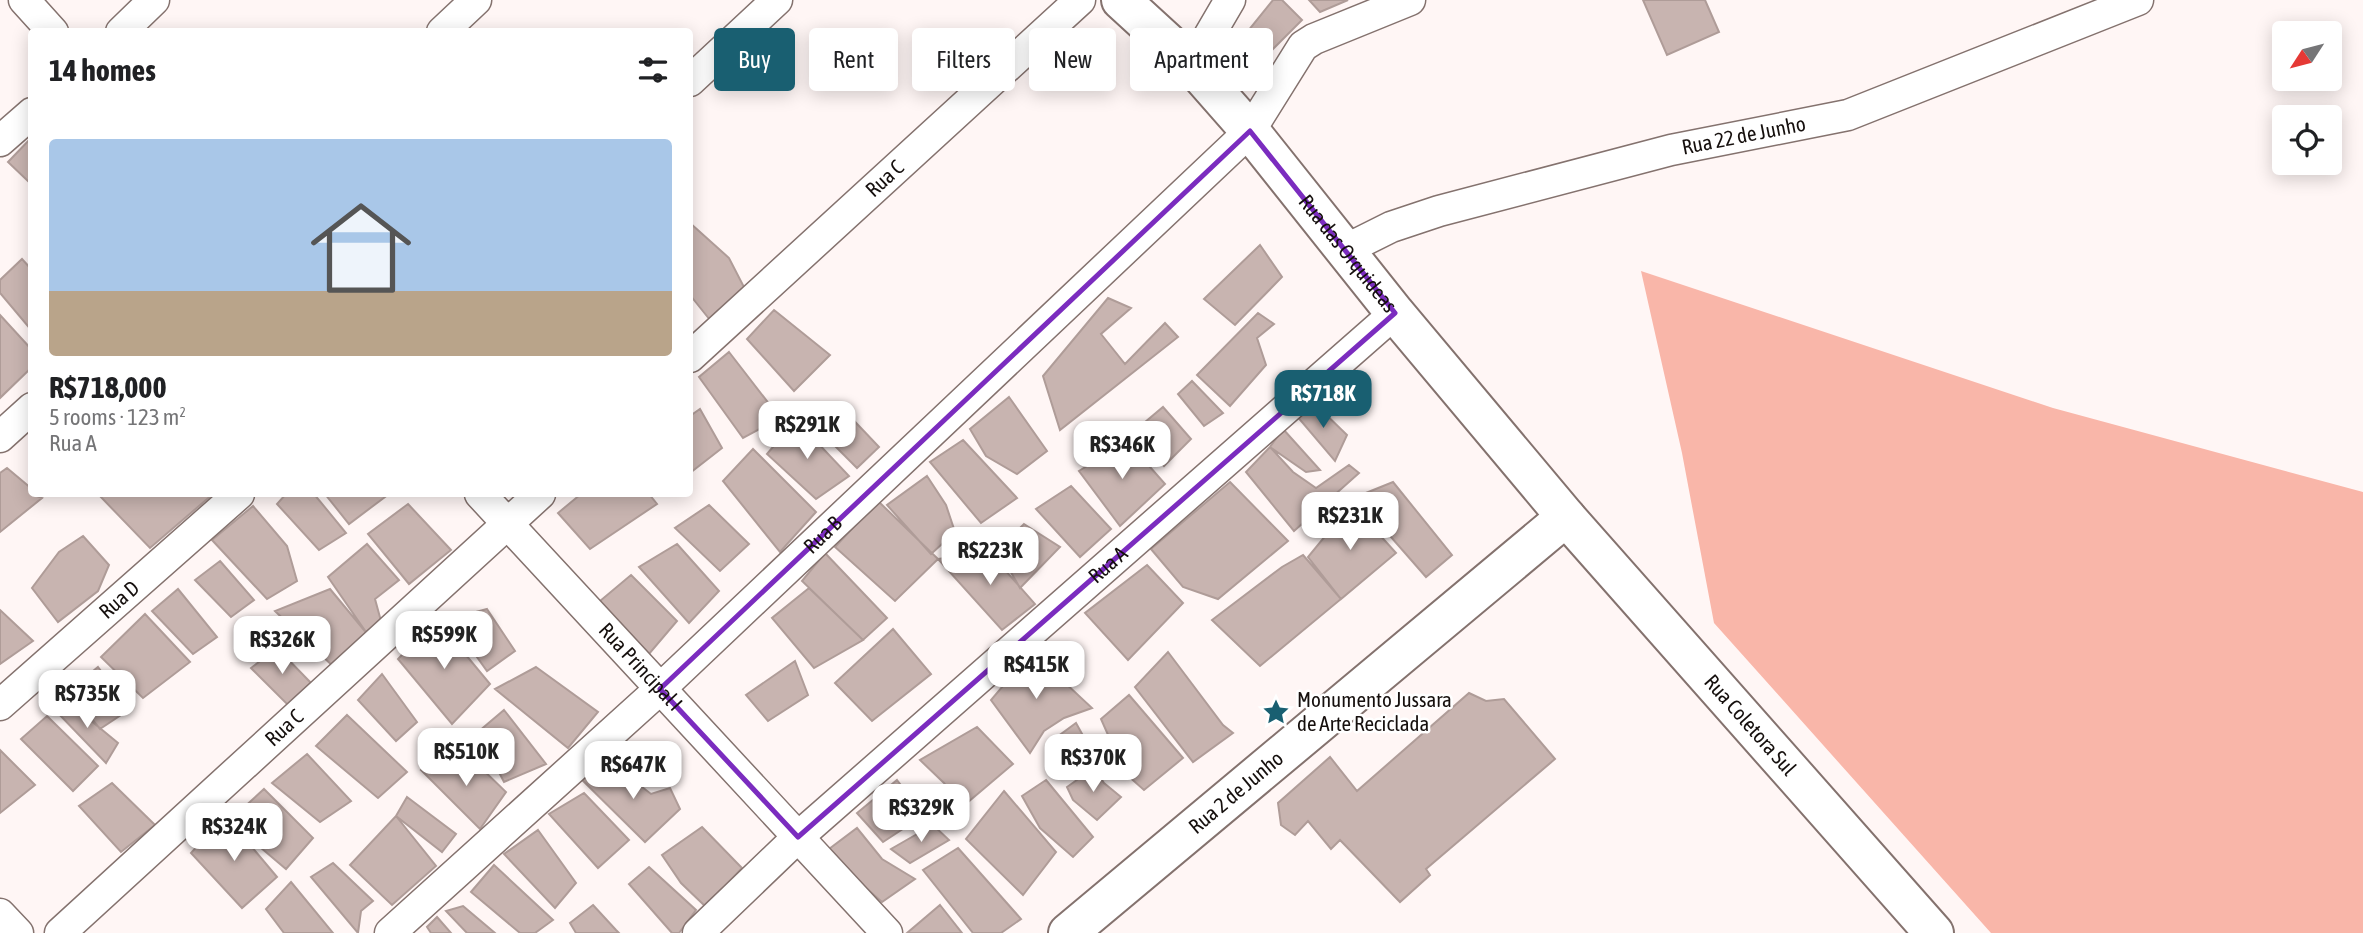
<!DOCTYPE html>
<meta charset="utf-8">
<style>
:root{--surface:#fff;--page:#f6f6f6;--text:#202124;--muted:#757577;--line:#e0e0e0;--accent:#195f71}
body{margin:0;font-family:"Asap Condensed",sans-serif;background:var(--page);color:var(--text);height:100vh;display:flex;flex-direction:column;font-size:26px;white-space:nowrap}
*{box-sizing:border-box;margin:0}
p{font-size:23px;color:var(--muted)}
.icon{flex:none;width:38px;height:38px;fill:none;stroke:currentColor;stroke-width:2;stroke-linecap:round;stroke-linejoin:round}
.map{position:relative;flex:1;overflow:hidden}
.side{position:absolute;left:28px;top:28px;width:665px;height:469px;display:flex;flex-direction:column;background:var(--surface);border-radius:7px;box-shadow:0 4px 18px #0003}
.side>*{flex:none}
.guide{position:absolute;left:714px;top:28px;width:665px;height:63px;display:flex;gap:14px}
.needle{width:46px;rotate:234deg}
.buttons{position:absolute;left:2272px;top:21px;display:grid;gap:14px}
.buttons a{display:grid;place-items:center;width:70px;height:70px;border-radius:7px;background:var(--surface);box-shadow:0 4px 18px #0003;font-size:35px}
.price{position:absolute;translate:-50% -60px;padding:0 16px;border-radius:14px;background:#fff;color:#222;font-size:23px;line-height:46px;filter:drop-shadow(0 2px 4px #0008)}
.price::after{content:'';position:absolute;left:50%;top:42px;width:21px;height:16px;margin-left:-10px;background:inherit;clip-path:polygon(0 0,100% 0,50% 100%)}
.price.active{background:var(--accent);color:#fff}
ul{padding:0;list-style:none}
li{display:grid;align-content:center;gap:14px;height:371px;padding:0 21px}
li+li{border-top:2px solid var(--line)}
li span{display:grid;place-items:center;height:217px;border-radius:7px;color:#555}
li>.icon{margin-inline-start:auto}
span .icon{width:126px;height:126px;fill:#fffc;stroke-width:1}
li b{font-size:30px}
h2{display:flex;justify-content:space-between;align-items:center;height:84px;padding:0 21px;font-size:30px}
.pill{padding:0 24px;border-radius:7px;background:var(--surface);box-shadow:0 4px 18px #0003;font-size:24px;line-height:63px}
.pill.active{background:var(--accent);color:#fff}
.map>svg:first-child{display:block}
.green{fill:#f9b6a9}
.building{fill:#c8b4b0;stroke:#af9c98;stroke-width:2}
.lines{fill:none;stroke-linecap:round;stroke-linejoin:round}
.street-casing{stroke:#84726e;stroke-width:33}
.secondary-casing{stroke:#84726e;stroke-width:42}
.street{stroke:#fff;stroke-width:30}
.secondary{stroke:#fff;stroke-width:38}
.marked{fill:none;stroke:#7b2cbf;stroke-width:5;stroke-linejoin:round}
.labels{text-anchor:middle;stroke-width:5;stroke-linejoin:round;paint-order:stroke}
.street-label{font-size:21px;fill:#150f0d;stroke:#fff}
.poi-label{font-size:21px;fill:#150f0d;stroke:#fff;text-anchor:start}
</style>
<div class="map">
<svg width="2363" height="933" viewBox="0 0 2363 933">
<rect width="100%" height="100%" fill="#fff6f5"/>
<path class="green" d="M1641,271L2053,408L2363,492V933H1991L1714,623L1682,453Z"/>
<path class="building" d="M1273,0H1282L1302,20L1269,53L1248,31Z
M1309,0H1348L1320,12Z
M1643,0H1705L1719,32L1667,55Z
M32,137V185L8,162Z
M690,223L729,258L747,293L710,320L690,295Z
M1260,245L1282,277L1235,325L1204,299Z
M22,259L32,270V331L0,293V280Z
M1108,298L1131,308L1101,334L1125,364L1165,323L1178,337L1060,430L1043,376Z
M774,310L830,355L794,391L747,339Z
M1258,313L1274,324L1257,338L1266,365L1230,406L1197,375Z
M0,315L32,350V367L0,398Z
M729,352L780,418L743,438L699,377Z
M1192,381L1223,413L1204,426L1178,394Z
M1009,397L1047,451L1017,474L986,456L970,429Z
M1315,404L1347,435L1335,461L1296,415Z
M841,407L879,447L857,468L814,425Z
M1163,407L1191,439L1164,466L1132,433Z
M700,409L722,448L690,473V416Z
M796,420L849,476L816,499L767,454Z
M1283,429L1320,470L1306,472L1270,447Z
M963,440L1017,498L981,523L930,462Z
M1127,441L1165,484L1120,526L1079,471Z
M1270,447L1293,472L1316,488L1349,465L1359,473L1294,531L1246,472Z
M753,449L816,512L780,552L723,481Z
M7,468L32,489V494L42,498L0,532V473Z
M927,476L946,505L955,532L931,554L887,505Z
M1230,482L1288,541L1218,599L1183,587L1151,549Z
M1393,482L1452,555L1426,577L1356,497Z
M1071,486L1111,529L1080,557L1036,509Z
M98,494H213L150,548Z
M286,494H314L346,533L319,550L277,504Z
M325,494H389L349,524Z
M581,494H649L657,504L590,549L558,513Z
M1348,500L1396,553L1341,599L1308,557L1345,512Z
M878,501L938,559L895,601L835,547Z
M408,504L451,550L409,584L368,534Z
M709,505L749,544L720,571L675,528Z
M253,506L287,546L297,581L267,599L212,540Z
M1024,524L1060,547L1020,588L998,550Z
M83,536L109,565L98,591L58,622L32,588L59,552Z
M367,544L399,580L375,599L381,621L366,632L328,577Z
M677,544L719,591L689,623L639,567Z
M989,552L1035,604L1002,630L938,559Z
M825,553L887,618L863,640L802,581Z
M1303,555L1341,599L1260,666L1212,620L1282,567Z
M220,561L254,600L231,617L195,580Z
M1147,565L1183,603L1128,660L1085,613Z
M631,575L677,621L643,661L594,606Z
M809,588L863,640L814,668L772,618Z
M178,589L217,637L193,654L152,611Z
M330,589L369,636L337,670L275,611Z
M487,609L515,651L487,671L450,619Z
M0,610L33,641L0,664Z
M145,614L190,662L143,698L101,657Z
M436,619L490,684L452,724L398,659Z
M893,629L931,674L872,721L835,683Z
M277,648L312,684L288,705L251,668Z
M1032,652L1092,708L1064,718L1044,731L1030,753L991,700Z
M1168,652L1223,725L1233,733L1193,762L1135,687Z
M795,661L808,695L768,721L746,695Z
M98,667L130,709L100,729L69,691Z
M536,667L598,712L568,748L495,689Z
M382,674L417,722L396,741L358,700Z
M1469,693L1486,701L1504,699L1555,759L1426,869L1430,875L1400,902L1340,840L1331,849L1308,821L1295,835L1281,825L1278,803L1330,757L1357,791Z
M1129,695L1183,758L1144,790L1109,759L1104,747L1109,737L1101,719Z
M61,696L118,743L106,763L55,710Z
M504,710L546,764L504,782L478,732Z
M347,715L407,772L378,798L316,746Z
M47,716L98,766L73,791L21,739Z
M1076,723L1091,750L1081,767L1057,737Z
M977,727L1013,764L961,808L944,783L920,760Z
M0,750L35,785L0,813Z
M307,754L351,801L320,822L272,783Z
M437,756L456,765L476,763L506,792L480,829L421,770Z
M1094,768L1104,783L1121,797L1097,820L1073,800L1067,787Z
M619,769L651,794L670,788L680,809L645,842L577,775Z
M897,780L924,815L883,842L857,813Z
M1046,780L1093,837L1073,857L1040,828L1022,796Z
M112,783L155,825L121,852L79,806Z
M264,789L313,838L286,869L229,821Z
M1004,791L1056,852L1023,895L966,839Z
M584,793L629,840L598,868L549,814Z
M407,797L456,834L442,852L396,816Z
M225,815L277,877L242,908L191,853Z
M396,816L436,866L392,905L350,865Z
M933,825L949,840L910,863L891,849Z
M702,827L742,868L706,907L681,883L662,855Z
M857,828L882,859L915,879L882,902L825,852Z
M538,830L576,883L555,908L504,854Z
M958,848L1021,919L1001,933H973L923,870Z
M333,863L373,901L361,911L358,933L311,877Z
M494,865L553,920L535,933H520L471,892Z
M649,867L696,910L679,933H672L629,884Z
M291,882L333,933H284L266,909Z
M593,905L616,930L619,933H576L570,923Z
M940,905L962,933H907Z
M463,906L495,933H467L446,911Z
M437,917L451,933H431L427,927Z"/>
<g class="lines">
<g class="street-casing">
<g id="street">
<path d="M24,0L53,32"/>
<path d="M121,32L154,0"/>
<path d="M442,32L476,0"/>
<path d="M1192,65L1230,0"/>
<path d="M690,81L777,0"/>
<path d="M0,141L32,113"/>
<path id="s1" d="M1345,250L1391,227L1439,211L1671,150L1848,115L2138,0"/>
<path id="s2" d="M690,357L1080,0"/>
<path d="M0,437L32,408"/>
<path id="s3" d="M480,494L887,933"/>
<path id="s4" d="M0,705L239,494"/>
<path d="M0,914L18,933"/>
<path id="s5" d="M60,933L540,494"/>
<path id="s6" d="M390,933L660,689L1250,131L1303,46L1314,39L1410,0"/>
<path id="s7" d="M698,933L798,837L1395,313"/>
</g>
</g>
<g class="secondary-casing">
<g id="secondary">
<path id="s8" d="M1121,0L1192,65L1250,131L1395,313L1566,517L1934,933"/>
<path id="s9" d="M1068,933L1566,517"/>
</g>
</g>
<use href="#street" class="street"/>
<use href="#secondary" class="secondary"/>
</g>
<path class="marked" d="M1250,131L1395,313L798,837L660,689Z"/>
<defs>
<g id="sight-bare" transform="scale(2.1)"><path d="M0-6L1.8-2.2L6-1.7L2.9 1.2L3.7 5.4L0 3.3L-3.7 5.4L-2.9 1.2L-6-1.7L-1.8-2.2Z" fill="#195f71" stroke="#fff" stroke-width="2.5" paint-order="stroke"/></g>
</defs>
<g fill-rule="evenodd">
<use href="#sight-bare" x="1276" y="712"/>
</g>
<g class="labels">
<g class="street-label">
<text dy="7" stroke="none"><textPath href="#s1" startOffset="416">Rua 22 de Junho</textPath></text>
<text dy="7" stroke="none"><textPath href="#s2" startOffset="264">Rua C</textPath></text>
<text dy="7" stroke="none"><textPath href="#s8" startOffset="341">Rua das Orquideas</textPath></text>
<text dy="7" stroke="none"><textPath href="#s6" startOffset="588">Rua B</textPath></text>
<text dy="7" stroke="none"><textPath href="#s7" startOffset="551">Rua A</textPath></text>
<text dy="7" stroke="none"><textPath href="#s4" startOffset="159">Rua D</textPath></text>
<text dy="7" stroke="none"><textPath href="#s3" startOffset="236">Rua Principal I</textPath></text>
<text dy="7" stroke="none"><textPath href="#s8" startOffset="961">Rua Coletora Sul</textPath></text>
<text dy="7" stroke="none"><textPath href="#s5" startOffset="304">Rua C</textPath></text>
<text dy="7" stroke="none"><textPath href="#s9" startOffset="219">Rua 2 de Junho</textPath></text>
</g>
<g class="poi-label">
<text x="1297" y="707">Monumento Jussara<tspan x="1297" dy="24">de Arte Reciclada</tspan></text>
</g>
</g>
</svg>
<div class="buttons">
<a><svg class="needle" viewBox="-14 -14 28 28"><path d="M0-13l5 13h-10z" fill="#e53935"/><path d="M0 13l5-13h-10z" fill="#757577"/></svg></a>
<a><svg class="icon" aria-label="locate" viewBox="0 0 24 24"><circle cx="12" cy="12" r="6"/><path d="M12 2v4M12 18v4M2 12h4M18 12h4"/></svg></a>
</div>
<b class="price active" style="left:1323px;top:430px">R$718K</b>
<b class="price" style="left:807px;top:461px">R$291K</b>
<b class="price" style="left:1122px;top:481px">R$346K</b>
<b class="price" style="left:1350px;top:552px">R$231K</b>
<b class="price" style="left:990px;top:587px">R$223K</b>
<b class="price" style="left:444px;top:671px">R$599K</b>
<b class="price" style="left:282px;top:676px">R$326K</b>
<b class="price" style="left:1036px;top:701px">R$415K</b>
<b class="price" style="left:87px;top:730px">R$735K</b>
<b class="price" style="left:466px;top:788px">R$510K</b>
<b class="price" style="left:1093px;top:794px">R$370K</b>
<b class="price" style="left:633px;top:801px">R$647K</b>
<b class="price" style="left:921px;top:844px">R$329K</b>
<b class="price" style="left:234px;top:863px">R$324K</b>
<div class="guide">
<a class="pill active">Buy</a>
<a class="pill">Rent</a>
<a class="pill">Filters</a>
<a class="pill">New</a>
<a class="pill">Apartment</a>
</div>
<section class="side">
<h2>14 homes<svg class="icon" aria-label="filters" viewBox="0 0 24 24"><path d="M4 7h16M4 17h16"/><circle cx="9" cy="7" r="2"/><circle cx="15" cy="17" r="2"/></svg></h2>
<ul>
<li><span style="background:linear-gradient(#a9c7e8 70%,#b9a48a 0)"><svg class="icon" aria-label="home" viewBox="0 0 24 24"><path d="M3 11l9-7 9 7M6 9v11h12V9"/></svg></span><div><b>R$718,000</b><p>5 rooms · 123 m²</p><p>Rua A</p></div></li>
</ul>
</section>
</div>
